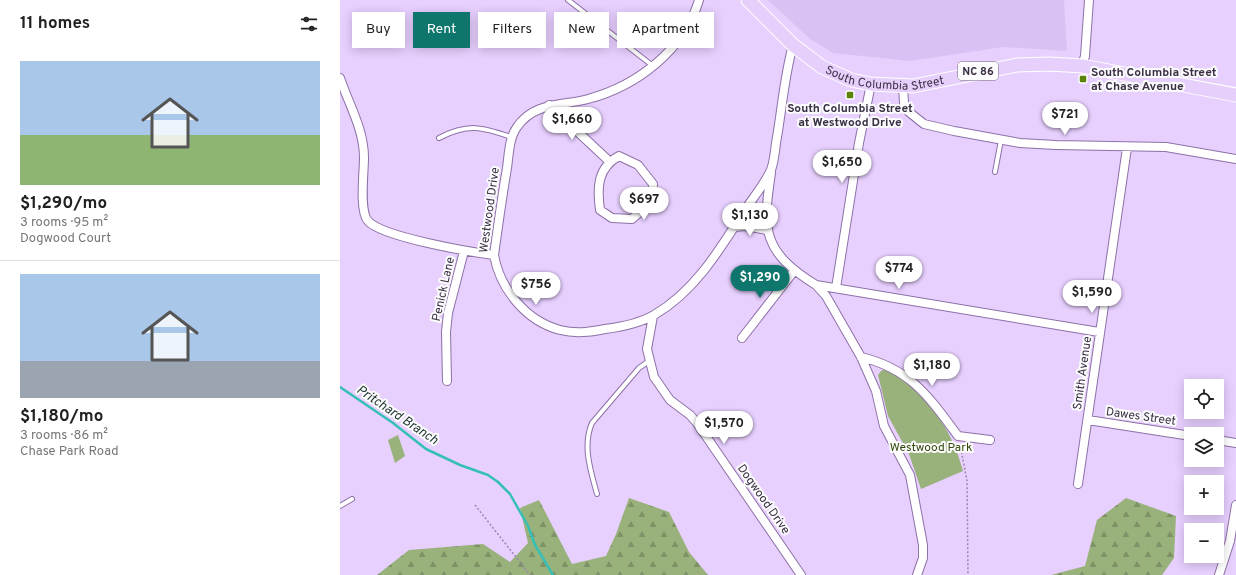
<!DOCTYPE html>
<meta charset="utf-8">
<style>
:root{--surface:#fff;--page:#f2f2f2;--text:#222;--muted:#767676;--line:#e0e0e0;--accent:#0f766e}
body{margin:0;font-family:Overpass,sans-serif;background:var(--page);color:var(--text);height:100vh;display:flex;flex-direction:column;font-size:15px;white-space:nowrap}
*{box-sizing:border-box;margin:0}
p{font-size:13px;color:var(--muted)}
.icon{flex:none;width:22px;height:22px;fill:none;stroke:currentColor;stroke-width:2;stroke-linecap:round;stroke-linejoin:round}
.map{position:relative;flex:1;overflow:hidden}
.details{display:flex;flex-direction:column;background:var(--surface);width:340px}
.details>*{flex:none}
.hud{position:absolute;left:12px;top:12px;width:380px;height:36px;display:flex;gap:8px}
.tools{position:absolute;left:844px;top:379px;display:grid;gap:8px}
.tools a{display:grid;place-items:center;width:40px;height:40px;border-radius:0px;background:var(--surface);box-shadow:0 2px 10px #0003;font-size:20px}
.price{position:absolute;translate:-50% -34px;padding:0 9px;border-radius:14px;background:#fff;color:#222;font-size:13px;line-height:26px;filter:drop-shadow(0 1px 2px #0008)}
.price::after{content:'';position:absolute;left:50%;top:24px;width:12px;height:9px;margin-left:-6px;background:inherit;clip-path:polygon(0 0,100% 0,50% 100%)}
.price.active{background:var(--accent);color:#fff}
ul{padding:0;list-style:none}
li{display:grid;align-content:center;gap:8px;height:212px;padding:0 20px}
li+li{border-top:1px solid var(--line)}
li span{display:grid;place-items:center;height:124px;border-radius:0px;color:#555}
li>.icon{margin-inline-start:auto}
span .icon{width:72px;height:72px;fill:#fffc;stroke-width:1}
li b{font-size:17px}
h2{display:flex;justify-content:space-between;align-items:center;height:48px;padding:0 20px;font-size:17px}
.chip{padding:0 14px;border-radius:0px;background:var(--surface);box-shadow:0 2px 10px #0003;font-size:14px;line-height:36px}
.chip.active{background:var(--accent);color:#fff}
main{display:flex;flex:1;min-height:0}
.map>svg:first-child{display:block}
.built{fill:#dac1f4}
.forest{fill:url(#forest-firs)}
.green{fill:#99b27b}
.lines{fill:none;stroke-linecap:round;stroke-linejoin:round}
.stream{stroke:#36bfb5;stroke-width:2.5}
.service-casing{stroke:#8d71a7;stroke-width:6}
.minor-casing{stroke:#8d71a7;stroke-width:10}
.primary-casing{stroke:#fff;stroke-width:15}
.path{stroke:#9b88ad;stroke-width:1.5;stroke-dasharray:2 2;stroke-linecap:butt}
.service{stroke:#fff;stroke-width:4}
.minor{stroke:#fff;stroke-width:8}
.primary{stroke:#e6d0fb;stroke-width:13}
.poi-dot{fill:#5d840a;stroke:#fcfcfc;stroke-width:1.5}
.labels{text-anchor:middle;stroke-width:4;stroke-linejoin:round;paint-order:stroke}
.shield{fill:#fcfcfc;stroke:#756c7d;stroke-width:1}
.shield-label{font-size:11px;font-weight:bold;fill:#3b2f46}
.street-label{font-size:12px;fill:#3b2f46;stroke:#fcfcfc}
.poi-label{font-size:12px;font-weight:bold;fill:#3b2f46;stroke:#fcfcfc;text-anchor:start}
.park-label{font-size:12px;fill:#32480c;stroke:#fcfcfc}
.water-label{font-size:13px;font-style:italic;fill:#203734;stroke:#fcfcfc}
</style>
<main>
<section class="details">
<h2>11 homes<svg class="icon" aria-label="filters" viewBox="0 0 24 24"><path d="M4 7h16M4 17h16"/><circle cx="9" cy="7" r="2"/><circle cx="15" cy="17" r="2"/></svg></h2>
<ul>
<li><span style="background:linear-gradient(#a9c7e8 60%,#8fb573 0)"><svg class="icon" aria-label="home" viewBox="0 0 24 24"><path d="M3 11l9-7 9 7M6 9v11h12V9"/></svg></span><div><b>$1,290/mo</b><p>3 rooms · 95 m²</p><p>Dogwood Court</p></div></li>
<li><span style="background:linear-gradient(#a9c7e8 70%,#9aa5b1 0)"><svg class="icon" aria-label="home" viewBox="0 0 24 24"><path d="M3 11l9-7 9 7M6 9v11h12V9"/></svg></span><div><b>$1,180/mo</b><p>3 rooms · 86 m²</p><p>Chase Park Road</p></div></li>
</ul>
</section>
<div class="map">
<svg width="896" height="575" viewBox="0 0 896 575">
<defs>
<pattern id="forest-firs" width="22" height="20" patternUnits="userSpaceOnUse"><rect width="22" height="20" fill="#99b27b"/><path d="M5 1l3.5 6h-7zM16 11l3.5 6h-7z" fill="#7e9167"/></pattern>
</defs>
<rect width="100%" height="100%" fill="#e7cffe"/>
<path class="built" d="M428,0H724L727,51L663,47L570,61L493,53L470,39Z"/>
<path class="forest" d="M289,498L329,512L349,552L368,575H37L69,550L143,544L170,562L188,543L180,508L199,500L232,564L266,556L276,534Z
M786,498L836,516L834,558L822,575H711L745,566L757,520Z"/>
<path class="green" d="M545,369C583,382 614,434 623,471L581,489L569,454L548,416L538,375L541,371Z
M58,435L65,456L55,463L48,440Z"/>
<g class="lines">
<path class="stream" d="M0,387L53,423L86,449L120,465L148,475L158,482L170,494L188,526L195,545L213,575"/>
<g class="service-casing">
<path id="service" d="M228,0L313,66
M99,138C128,123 142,127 171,137
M655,172L661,140
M257,494C251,472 242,446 252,423L299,368L309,361
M0,506L12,499"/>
</g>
<g class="minor-casing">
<path id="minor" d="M359,0C344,50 297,86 248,99C222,106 194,102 177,127C169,138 169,154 167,168C162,197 158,226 154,255C160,289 186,321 220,330C236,334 250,332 265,329C281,327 300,323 314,315C354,292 379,251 403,213C412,199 424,185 431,170C434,162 435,152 436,143C442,110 444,77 453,45
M742,66L745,56L749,0
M0,78C9,105 24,129 24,158C24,173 19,211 28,221C42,237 130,252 154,255
M563,86L564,103L569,112L584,124L614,131L680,143L716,145L826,147L896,159
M209,105L269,161
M279,156L298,165L313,184L312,201L292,219L272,218L260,210C257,188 257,168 279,156Z
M431,173C422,231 423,252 476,285L759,332
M394,227L405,226L427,230
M476,285L486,296L521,357L536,391L544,426L570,475L583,545V558L577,575
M496,288L519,143L531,84
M313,316L307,349L314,377L330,400L350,415L357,423L461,575
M402,338L454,271
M521,357C571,369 589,397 618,436L650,440
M107,381L106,332L108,313L124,251
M748,420L851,436
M877,440L896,443
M738,484L787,148
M879,575L890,541L896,505"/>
</g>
<g class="primary-casing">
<g id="primary">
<path id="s1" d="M408,0L453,45L482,67L511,80L531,84L573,86L677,65L709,64L742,66L896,95"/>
</g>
</g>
<path class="path" d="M620,444L627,481L628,575
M135,505L190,575"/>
<use href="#service" class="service"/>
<use href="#minor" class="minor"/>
<use href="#primary" class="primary"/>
</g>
<g class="poi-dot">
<rect x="739" y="75" width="8" height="8" rx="2"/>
<rect x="506" y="91" width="8" height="8" rx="2"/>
</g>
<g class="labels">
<rect class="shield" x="618" y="62" width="40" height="18" rx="3"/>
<g class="shield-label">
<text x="638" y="75">NC 86</text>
</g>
<g class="street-label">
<text dy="4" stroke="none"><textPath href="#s1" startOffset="165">South Columbia Street</textPath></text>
<text transform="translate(149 210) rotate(-82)" y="4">Westwood Drive</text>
<text transform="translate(103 289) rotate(-77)" y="4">Penick Lane</text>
<text transform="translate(742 373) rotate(-82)" y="4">Smith Avenue</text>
<text transform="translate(801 416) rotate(8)" y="4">Dawes Street</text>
<text transform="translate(424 499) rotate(55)" y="4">Dogwood Drive</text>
</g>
<g class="poi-label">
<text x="751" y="76">South Columbia Street<tspan x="751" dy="14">at Chase Avenue</tspan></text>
<text x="510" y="112" text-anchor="middle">South Columbia Street<tspan x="510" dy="14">at Westwood Drive</tspan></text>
</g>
<g class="park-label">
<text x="591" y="451">Westwood Park</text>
</g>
<g class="water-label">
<text transform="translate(58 414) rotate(34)" y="5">Pritchard Branch</text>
</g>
</g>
</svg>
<div class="tools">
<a><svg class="icon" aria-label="locate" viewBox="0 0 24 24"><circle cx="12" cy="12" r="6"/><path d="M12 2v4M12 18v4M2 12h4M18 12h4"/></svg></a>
<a><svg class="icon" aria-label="layers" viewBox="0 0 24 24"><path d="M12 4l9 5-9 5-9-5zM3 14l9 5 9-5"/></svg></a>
<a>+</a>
<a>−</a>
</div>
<b class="price" style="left:725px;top:136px">$721</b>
<b class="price" style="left:232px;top:141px">$1,660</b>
<b class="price" style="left:502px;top:184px">$1,650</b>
<b class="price" style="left:304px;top:221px">$697</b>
<b class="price" style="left:410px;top:237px">$1,130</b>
<b class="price" style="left:559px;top:290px">$774</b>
<b class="price active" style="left:420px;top:299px">$1,290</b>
<b class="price" style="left:196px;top:306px">$756</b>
<b class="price" style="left:752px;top:314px">$1,590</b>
<b class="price" style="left:592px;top:387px">$1,180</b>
<b class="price" style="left:384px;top:445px">$1,570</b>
<div class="hud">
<a class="chip">Buy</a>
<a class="chip active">Rent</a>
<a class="chip">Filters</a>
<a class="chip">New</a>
<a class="chip">Apartment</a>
</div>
</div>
</main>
